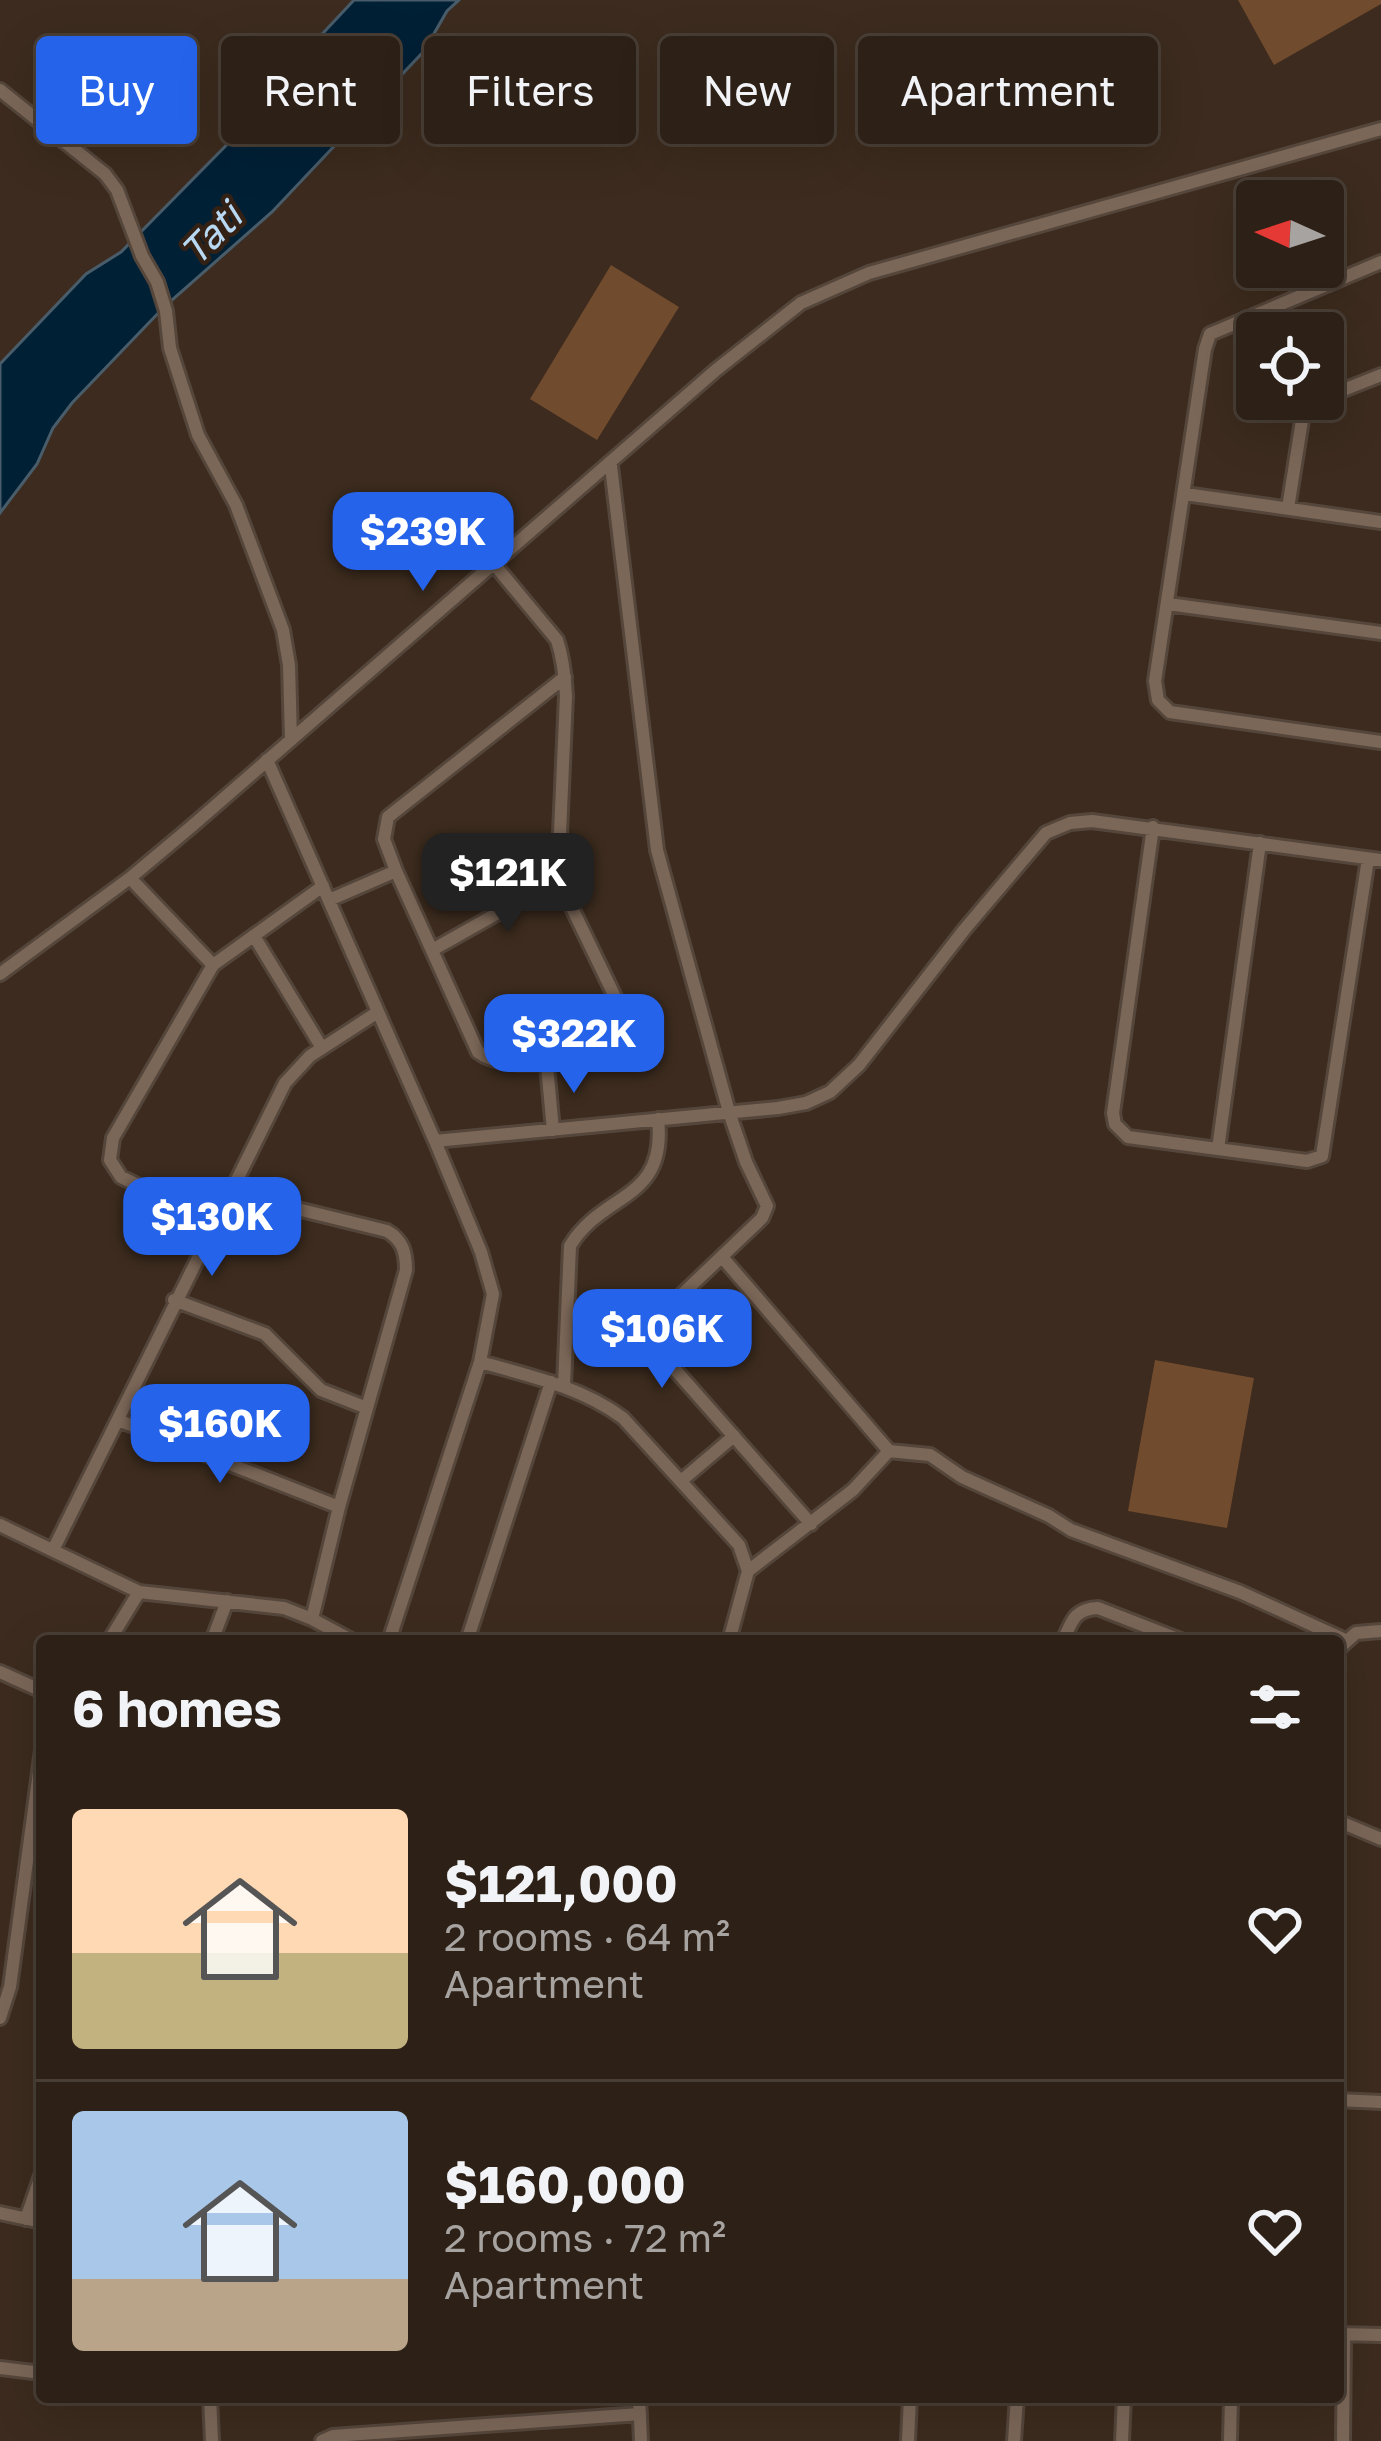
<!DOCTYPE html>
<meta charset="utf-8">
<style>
:root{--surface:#2d2016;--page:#35281f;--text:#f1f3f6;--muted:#a7a3a1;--line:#483e35;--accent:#2563eb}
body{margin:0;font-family:"Golos Text",sans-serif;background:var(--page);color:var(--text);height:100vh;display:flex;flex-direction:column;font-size:45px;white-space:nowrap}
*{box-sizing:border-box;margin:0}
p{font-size:39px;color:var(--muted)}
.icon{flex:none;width:66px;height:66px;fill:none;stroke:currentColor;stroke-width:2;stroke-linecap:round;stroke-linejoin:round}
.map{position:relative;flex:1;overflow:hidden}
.sheet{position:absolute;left:36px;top:1635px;width:1308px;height:768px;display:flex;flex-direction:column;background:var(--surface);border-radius:12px;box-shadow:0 12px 48px #0002,0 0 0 3px var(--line)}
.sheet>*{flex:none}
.banner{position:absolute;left:36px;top:36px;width:1311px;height:108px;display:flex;gap:24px}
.needle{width:78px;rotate:273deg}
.buttons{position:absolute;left:1236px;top:180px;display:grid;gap:24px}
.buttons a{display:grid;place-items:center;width:108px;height:108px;border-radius:12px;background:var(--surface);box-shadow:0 12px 48px #0002,0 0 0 3px var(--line);font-size:60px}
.price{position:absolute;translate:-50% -102px;padding:0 27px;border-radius:24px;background:var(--accent);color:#fff;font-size:39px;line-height:78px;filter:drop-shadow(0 3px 6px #0008)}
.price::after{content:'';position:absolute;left:50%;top:72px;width:36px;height:27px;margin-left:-18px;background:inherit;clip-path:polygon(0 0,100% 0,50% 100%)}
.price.selected{background:#222;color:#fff}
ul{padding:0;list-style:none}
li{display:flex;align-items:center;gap:36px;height:300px;padding:0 36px}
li+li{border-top:3px solid var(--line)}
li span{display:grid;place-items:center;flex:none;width:336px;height:240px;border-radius:12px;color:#555}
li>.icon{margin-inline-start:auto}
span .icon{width:144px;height:144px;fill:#fffc;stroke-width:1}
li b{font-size:51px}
h2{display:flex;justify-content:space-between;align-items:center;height:144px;padding:0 36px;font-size:51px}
.tag{padding:0 42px;border-radius:12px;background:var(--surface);box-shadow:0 12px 48px #0002,0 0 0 3px var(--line);font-size:42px;line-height:108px}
.tag.selected{background:var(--accent);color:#fff}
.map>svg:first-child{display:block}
.green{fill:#714b2e}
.water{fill:#002036;stroke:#495c69;stroke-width:3}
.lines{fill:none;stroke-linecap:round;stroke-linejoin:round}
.street-casing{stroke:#55463b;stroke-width:18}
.street{stroke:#7b6758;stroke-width:12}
.labels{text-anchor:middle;stroke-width:9;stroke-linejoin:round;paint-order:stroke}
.water-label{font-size:39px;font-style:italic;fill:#b9d9f3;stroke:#322114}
</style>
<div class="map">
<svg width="1381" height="2441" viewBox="0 0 1381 2441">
<rect width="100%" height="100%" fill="#3c2b1e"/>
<path class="green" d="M1238,0H1381V4L1274,65Z
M611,265L679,307L597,440L530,399Z
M1155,1360L1254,1378L1227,1528L1128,1511Z"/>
<path class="water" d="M354,0H459L447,11L424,51L272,212L164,307L72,403L53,428L37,464L0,513V364L86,274L121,252L269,102L296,62Z"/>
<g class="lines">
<g class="street-casing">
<path id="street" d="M0,90L105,174L117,190L142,256L157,282L166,311L170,348L198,435L236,505L283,630L289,665L291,740
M1381,262L1210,334L1205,349L1155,681L1158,700L1170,712L1381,742
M1323,398L1381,375
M611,466L657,850L729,1112L746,1162L767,1206L762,1218L649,1326V1340L811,1524
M1185,494L1381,522
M1288,508L1303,414L1321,399
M494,564L557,640C563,658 565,677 566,696L558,879L617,1001C619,1011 621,1018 616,1028C599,1062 507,1075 478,1052L396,871L384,839L388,817L565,677
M1168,604L1381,633
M267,760L435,1141L481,1252L493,1294L480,1362L389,1641
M1153,827L1113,1113L1115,1124L1128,1137L1307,1161L1322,1156L1368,859
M130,878L213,965
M329,900L396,871
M254,936L322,1048
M434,949L558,879
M0,974L130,878L192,826L716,370L801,303L869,273L1381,129
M547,1066L553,1130
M435,1141L778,1108L806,1103L830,1092L859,1065L964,930L1046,833L1070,823L1092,821L1381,860
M1218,1149L1260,843
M228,1192L387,1231C403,1240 406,1253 406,1270L339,1507L312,1619
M213,1222L121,1177L110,1160L113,1138L213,965L323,886
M722,1257L889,1451
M174,1300L265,1334L321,1390L367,1408
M480,1362C530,1376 581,1387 623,1418L739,1545L748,1571L729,1641
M564,1385L570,1246C603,1191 667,1202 658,1119
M118,1420L339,1507
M681,1481L734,1436
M0,1525L139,1592L284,1608L312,1619L353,1641
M53,1550L285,1083L310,1056L378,1012
M748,1571L853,1490L889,1451L930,1455L962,1477L1049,1516L1071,1530L1240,1592L1345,1640
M109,1641L139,1592
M212,1641L227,1601
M467,1641L551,1382
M1063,1641C1072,1621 1074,1609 1098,1608L1183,1641
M1338,1649L1356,1633L1381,1631
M0,1672L42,1691
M1338,1821L1381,1839
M0,2018L10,1987L42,1750
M1338,2100L1381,2102
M0,2213L42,2222
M26,2219L42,2173
M1339,2334L1381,2335
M0,2368L42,2373
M210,2397L212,2441
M639,2397L641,2441
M322,2441L333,2436L640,2414
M908,2441L910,2397
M1014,2441L1017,2397
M1122,2441L1124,2397
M1230,2441L1231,2397
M1343,2441L1344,2334"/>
</g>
<use href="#street" class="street"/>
</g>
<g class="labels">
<g class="water-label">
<text transform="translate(211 234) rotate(-46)" y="14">Tati</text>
</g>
</g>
</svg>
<div class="buttons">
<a><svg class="needle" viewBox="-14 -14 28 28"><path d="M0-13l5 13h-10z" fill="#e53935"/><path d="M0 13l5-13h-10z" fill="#a7a3a1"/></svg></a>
<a><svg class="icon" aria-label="locate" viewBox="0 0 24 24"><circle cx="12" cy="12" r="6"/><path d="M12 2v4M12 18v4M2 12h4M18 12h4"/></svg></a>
</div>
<b class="price" style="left:423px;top:594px">$239K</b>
<b class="price selected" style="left:508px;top:935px">$121K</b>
<b class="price" style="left:574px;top:1096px">$322K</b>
<b class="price" style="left:212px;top:1279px">$130K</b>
<b class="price" style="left:662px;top:1391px">$106K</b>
<b class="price" style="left:220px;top:1486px">$160K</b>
<div class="banner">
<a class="tag selected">Buy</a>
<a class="tag">Rent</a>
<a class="tag">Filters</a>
<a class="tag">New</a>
<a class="tag">Apartment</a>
</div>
<section class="sheet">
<h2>6 homes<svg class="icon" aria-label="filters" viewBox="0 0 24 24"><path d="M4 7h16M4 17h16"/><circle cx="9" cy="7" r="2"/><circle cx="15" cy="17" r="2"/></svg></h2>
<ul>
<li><span style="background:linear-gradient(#ffd9b3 60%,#c2b280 0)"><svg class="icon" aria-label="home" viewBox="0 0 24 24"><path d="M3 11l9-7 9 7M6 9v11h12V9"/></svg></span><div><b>$121,000</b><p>2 rooms · 64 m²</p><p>Apartment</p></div><svg class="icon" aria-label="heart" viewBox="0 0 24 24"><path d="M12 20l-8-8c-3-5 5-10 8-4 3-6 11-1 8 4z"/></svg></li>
<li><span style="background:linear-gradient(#a9c7e8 70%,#b9a48a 0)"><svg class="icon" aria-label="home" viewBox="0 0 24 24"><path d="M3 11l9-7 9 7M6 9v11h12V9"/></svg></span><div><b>$160,000</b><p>2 rooms · 72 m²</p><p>Apartment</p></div><svg class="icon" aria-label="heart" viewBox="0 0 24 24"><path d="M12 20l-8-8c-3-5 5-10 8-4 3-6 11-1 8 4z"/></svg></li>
</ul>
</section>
</div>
